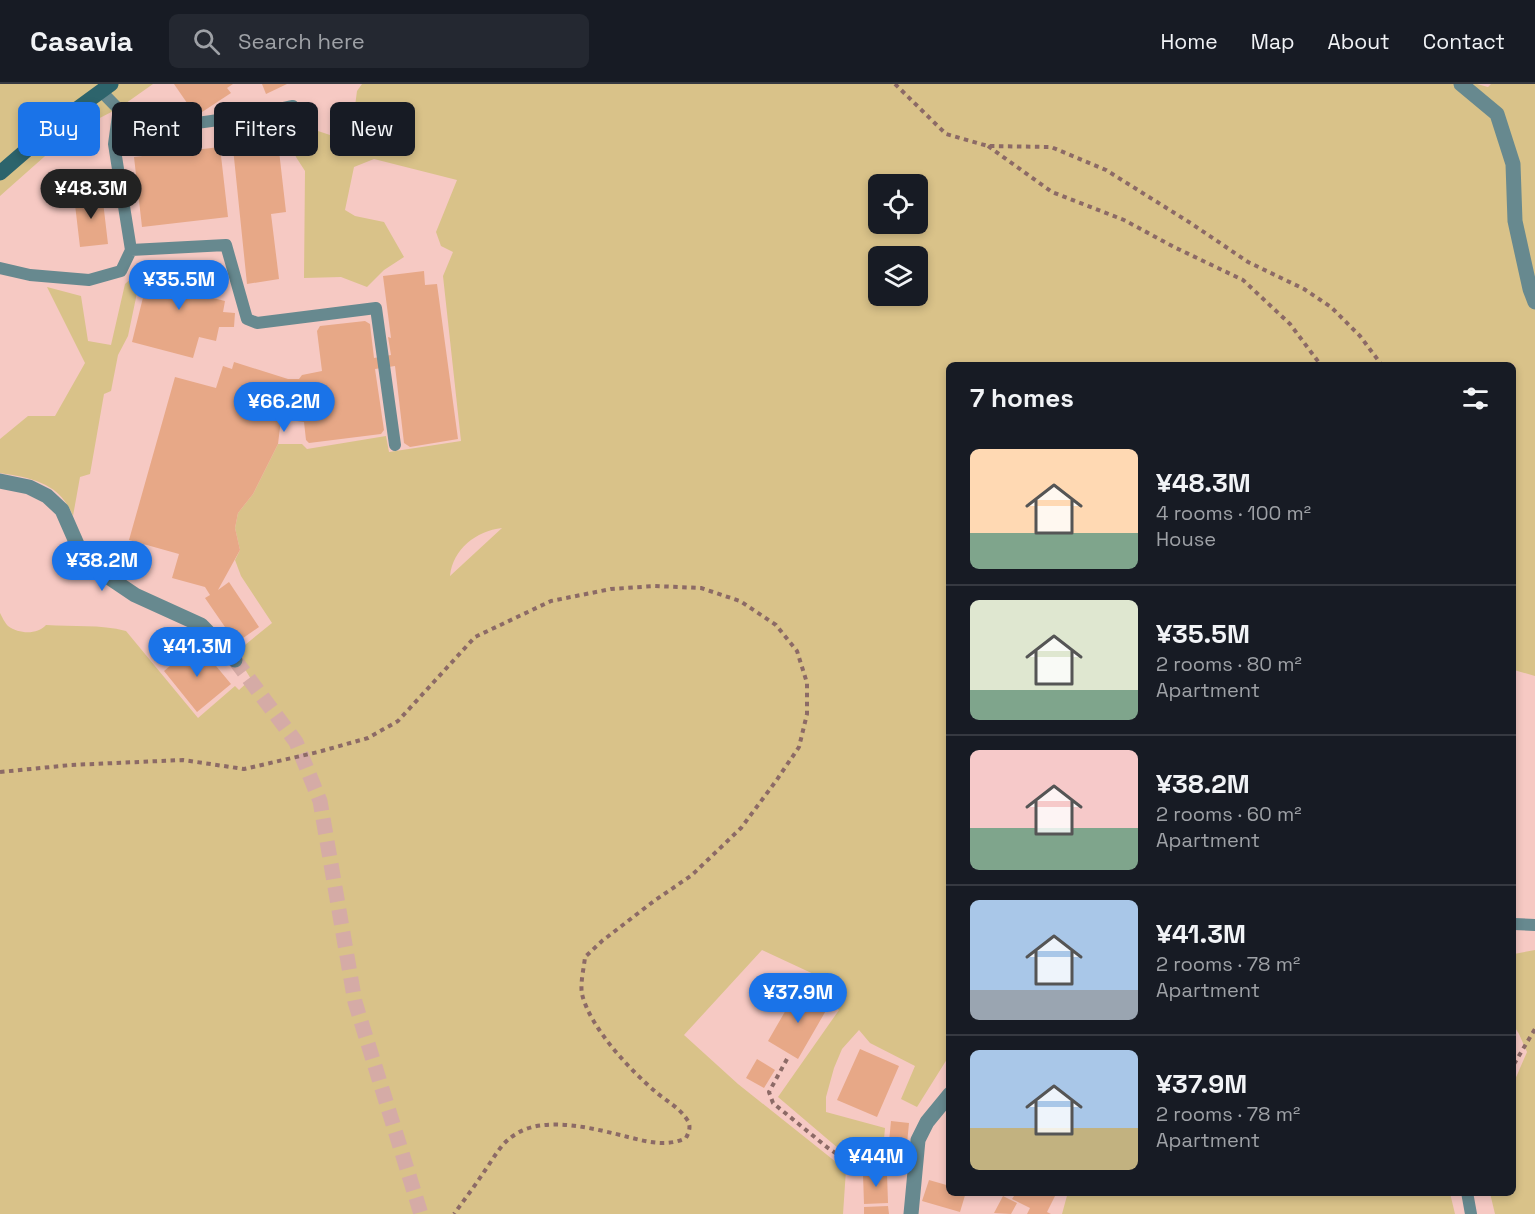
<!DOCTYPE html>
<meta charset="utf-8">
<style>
:root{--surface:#171b24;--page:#242831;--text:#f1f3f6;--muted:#9ea1a6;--line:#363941;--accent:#1a73e8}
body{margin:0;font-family:"Space Grotesk",sans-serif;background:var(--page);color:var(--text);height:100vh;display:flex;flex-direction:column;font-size:22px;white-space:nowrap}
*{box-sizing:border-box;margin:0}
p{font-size:20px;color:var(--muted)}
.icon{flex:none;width:33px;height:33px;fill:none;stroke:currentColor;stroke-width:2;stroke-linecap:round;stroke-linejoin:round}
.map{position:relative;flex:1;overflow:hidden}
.panel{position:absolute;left:946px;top:278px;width:570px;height:834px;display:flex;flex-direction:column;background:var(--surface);border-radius:9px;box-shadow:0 3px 9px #0003}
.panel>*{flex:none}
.banner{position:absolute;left:18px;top:18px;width:570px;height:54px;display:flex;gap:12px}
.controls{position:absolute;left:868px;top:90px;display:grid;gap:12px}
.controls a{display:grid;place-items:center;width:60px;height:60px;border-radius:9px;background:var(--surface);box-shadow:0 3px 9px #0003;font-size:30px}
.price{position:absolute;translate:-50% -51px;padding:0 14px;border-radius:21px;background:var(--accent);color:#fff;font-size:20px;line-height:39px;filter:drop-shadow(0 2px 3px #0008)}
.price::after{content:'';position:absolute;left:50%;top:36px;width:18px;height:14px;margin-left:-9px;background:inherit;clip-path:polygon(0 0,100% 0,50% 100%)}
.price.active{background:#222;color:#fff}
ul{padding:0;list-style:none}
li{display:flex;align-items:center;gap:18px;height:150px;padding:0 24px}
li+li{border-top:2px solid var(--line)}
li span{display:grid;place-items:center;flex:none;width:168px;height:120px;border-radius:9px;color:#555}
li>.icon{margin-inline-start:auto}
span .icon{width:72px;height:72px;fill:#fffc;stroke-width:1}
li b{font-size:26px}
h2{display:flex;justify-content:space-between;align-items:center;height:72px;padding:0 24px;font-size:26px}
.pill{padding:0 21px;border-radius:9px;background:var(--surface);box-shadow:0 3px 9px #0003;font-size:21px;line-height:54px}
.pill.active{background:var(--accent);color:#fff}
header{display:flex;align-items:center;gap:36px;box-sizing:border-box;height:84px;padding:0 30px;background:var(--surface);border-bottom:2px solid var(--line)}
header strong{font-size:28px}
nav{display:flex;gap:33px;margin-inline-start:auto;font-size:21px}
.search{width:420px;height:54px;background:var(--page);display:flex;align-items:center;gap:15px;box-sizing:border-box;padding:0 21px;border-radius:9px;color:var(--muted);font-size:22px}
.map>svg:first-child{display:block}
.green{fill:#d9c289;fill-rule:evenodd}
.building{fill:#e7a887}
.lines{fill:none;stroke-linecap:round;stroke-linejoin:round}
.street-tunnel{stroke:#d5aba6;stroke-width:15;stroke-dasharray:15 8;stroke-linecap:butt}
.path{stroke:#8c6a66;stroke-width:4;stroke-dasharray:4.5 4.5;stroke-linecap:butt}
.lane{stroke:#67898f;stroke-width:12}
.street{stroke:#67898f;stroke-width:15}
.secondary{stroke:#2d646c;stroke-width:15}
</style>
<header>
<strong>Casavia</strong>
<div class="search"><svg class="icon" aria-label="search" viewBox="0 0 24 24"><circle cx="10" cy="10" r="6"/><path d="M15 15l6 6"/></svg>Search here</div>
<nav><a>Home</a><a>Map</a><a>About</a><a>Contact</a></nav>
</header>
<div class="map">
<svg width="1535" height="1130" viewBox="0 0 1535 1130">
<rect width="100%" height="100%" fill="#f6c9c3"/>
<path class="green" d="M0,0H153L119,24L71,49L0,112Z
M362,0H1477L1488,3L1491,0H1535V592L1514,586V280H950L949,972L917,1023L901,1015L915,982L870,959L859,946L842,965L834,984L826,1013V1028L885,1044L882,1078L852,1076L778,1013L839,926L815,904L820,893L762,866L684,951L738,1000L846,1086L843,1130H0V529C2,533 5,539 8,542C19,550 37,551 46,541C73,543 100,540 126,547L198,634L235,602L239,606L251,595L235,569L272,539L241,492L235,476L240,466L235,444L238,429L253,410L278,360H302L307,365L386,352L389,368L461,357L443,192L453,168L441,162L436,148L457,96L374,75L354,83L345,126L355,132L384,138L404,173L384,186L367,203L341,193L304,194L305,87L296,73L290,54L280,47L278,35L310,30L315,46L333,52L347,47L354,30L357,7ZM879,100H918V140H879ZM879,172H918V212H879ZM502,444L450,492C453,465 476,447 502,444Z
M142,185L128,252L118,271L111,307L104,310L90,390L80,393L73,432C60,399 32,394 0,389V355L28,332H55L85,279L47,203L81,212L88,257L111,261L125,200Z
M1535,866V1130H1495L1490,1109L1514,1108V998L1527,968L1519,950L1514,942V870Z
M1068,1108L1450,1109L1455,1130H1062Z"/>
<path class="building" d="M174,0H233L227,4L231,9L196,32Z
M262,0H287L266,10Z
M278,58L286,128L271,130L279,195L247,200L233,64Z
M220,63L228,133L142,143L134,73Z
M102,109L108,160L80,163L74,112Z
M152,177L214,193L209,213L225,217L223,228L235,229L234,243H219L216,257L199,253L193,274L132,258Z
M424,187L425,201L437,200L458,355L410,363L404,359L395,282L375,285L384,346L381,350L309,359L306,356L304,338L281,335L278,360L253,410L238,429L235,444L240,466L218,506L229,498L259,543L236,559L205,514L210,511L205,503L172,494L179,470L129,456L175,293L216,304L223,282L232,285L234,278L288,295H299L302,291L322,287L317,247L320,242L365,237L370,240L374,274L391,271L388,253L391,254L383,192Z
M197,559L231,600L197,628L164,587Z
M798,905L828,923L798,975L768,957Z
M860,965L899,982L877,1033L837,1016Z
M757,975L775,986L764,1004L746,994Z
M891,1037L909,1039L905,1081L887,1079Z
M887,1089L888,1119L864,1120L863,1090Z
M929,1096L950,1102V1108H966L960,1128L922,1117Z
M1007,1108H1057L1047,1128L1051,1130H1027L1030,1124L1012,1115L1014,1112Z
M1003,1112L1017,1119L1011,1130L994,1129Z
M888,1122L889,1130H864V1123Z"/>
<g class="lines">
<path class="street-tunnel" d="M235,576L296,658L320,717L355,918L421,1130"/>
<path class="path" d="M895,0L946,50L988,62L1051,63L1106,86L1192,140L1248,178L1304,205L1331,223L1360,252L1381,280
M988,62L1052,108L1124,136L1174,163L1243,196L1290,240L1320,280
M0,688L71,681L183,676L244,685L318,668L368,654L398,637L475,553L551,517L611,505L655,502L701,504L740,517L776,541L797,567L807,599V630L799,663L776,697L741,744L692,791L654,817L602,857L585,873C584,884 580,899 582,910C590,944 631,987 657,1009C668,1018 680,1024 688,1037C691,1043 689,1048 686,1054C667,1063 648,1058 628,1053C596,1045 545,1031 516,1050C502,1058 495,1072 486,1085C476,1100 465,1115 454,1130
M787,975L769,1008L773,1019L828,1064L850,1079L894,1085
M1514,980L1535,945"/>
<path class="lane" d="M101,7C108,14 128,36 135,39C160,50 263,28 293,22
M119,24L114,60L131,166
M0,184L30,191L89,196L121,187L131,166L226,161L247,235L257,239L376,224L395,361
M1514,840L1535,841
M1467,1108L1471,1130"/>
<path class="street" d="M1461,0L1497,30L1513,80L1515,137L1530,205L1535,218
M0,397L29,403L47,412L62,426L80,467L89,480L135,511L201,541L235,576
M911,1130L918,1056L927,1038L950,1010"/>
<path class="secondary" d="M0,89L59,38L111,0"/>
</g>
</svg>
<div class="controls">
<a><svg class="icon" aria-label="locate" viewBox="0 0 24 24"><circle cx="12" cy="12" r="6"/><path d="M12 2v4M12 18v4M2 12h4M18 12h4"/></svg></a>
<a><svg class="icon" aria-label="layers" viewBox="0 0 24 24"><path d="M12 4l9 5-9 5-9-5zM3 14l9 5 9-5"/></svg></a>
</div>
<b class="price active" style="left:91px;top:136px">¥48.3M</b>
<b class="price" style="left:179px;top:227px">¥35.5M</b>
<b class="price" style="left:284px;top:349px">¥66.2M</b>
<b class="price" style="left:102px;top:508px">¥38.2M</b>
<b class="price" style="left:197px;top:594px">¥41.3M</b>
<b class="price" style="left:798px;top:940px">¥37.9M</b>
<b class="price" style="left:876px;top:1104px">¥44M</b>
<div class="banner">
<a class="pill active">Buy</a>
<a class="pill">Rent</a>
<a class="pill">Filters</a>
<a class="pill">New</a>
</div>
<section class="panel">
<h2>7 homes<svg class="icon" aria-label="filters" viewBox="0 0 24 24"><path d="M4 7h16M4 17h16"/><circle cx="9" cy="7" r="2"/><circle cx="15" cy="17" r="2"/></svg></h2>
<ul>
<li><span style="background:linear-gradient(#ffd9b3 70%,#7fa58c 0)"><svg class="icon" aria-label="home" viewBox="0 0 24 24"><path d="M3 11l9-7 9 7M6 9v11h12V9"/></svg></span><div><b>¥48.3M</b><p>4 rooms · 100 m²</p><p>House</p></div></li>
<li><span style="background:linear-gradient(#dfe7d0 75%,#7fa58c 0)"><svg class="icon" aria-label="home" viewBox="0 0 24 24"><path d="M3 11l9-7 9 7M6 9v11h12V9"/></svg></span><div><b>¥35.5M</b><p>2 rooms · 80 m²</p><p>Apartment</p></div></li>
<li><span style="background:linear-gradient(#f6c9c9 65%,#7fa58c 0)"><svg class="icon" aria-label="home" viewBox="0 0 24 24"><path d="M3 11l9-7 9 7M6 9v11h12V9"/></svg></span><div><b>¥38.2M</b><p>2 rooms · 60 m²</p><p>Apartment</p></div></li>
<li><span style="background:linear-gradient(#a9c7e8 75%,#9aa5b1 0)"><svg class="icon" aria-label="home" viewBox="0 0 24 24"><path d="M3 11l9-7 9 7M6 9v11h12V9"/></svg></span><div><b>¥41.3M</b><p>2 rooms · 78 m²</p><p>Apartment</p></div></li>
<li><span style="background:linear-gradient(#a9c7e8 65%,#c2b280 0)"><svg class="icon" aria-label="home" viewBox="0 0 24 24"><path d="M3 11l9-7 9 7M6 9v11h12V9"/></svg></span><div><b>¥37.9M</b><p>2 rooms · 78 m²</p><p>Apartment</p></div></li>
</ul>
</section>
</div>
